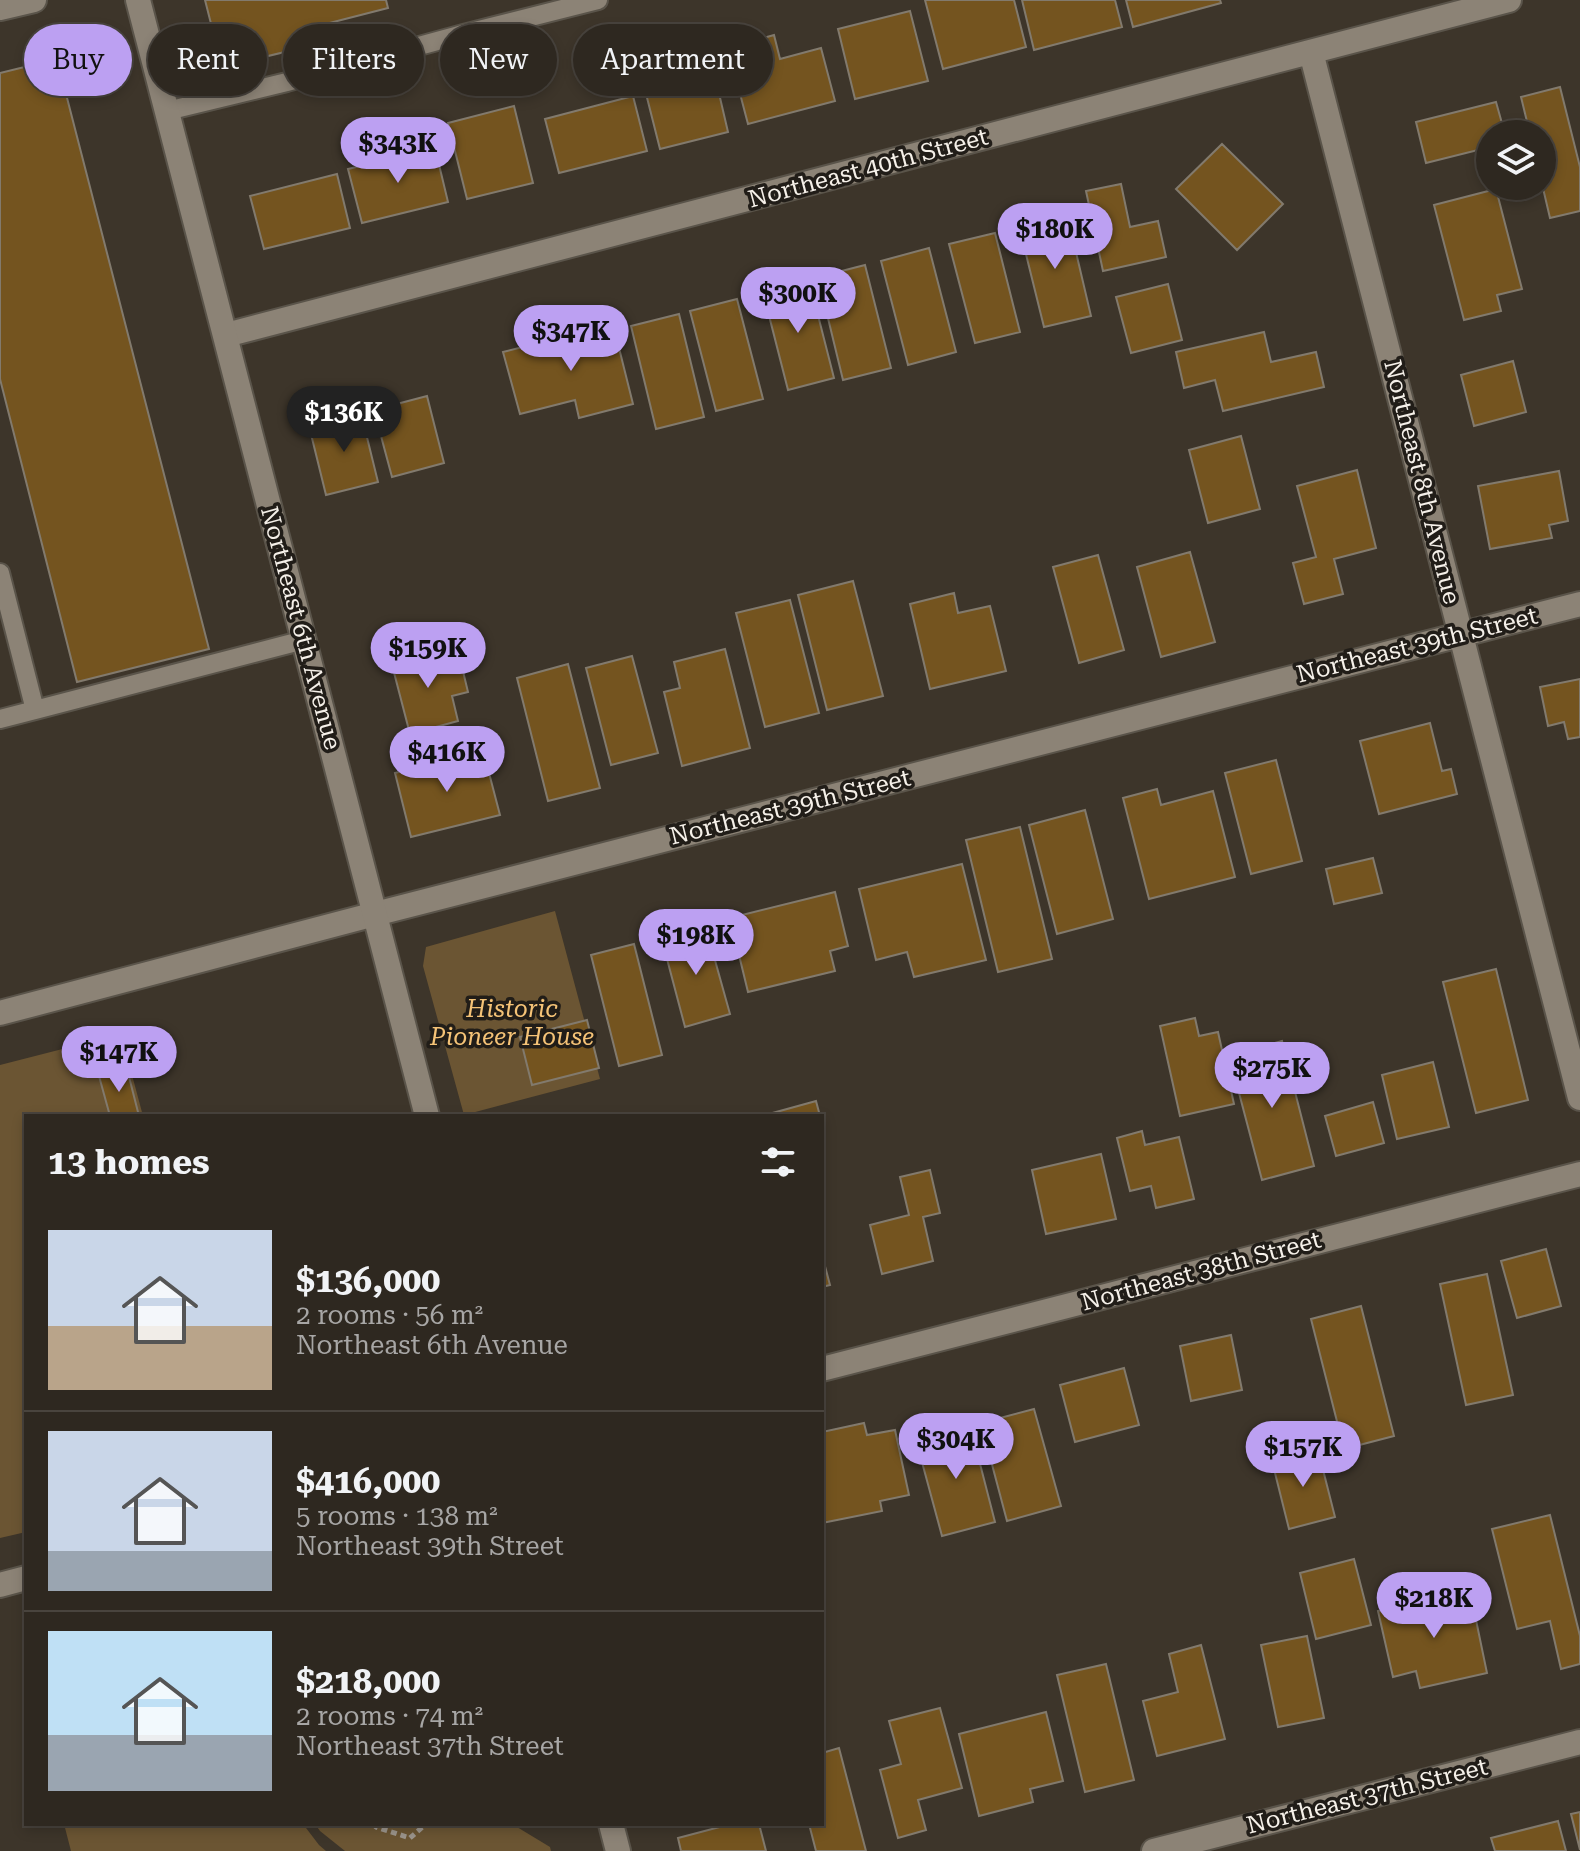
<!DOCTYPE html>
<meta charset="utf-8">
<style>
:root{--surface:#2e2820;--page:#363029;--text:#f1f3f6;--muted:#a7a6a5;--line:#49443e;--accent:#bca0f2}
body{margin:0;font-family:"Roboto Serif",serif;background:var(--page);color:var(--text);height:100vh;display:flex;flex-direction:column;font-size:30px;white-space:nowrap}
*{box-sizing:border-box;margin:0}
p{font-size:26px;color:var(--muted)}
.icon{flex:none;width:44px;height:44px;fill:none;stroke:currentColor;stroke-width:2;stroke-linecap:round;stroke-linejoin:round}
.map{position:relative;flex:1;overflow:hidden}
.details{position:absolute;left:24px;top:1114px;width:800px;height:712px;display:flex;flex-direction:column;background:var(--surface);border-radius:0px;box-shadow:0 4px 12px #0003,0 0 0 2px var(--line)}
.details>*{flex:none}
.guide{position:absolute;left:24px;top:24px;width:800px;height:72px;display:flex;gap:16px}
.fabs{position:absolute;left:1476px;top:120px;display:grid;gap:16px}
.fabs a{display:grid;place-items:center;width:80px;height:80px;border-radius:50%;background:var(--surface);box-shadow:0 4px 12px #0003,0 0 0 2px var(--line);font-size:40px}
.price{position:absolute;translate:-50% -68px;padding:0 18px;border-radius:28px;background:var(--accent);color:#111;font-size:26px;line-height:52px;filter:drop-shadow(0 2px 4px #0008)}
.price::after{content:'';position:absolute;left:50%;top:48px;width:24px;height:18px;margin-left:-12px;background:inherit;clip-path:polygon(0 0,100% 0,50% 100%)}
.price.on{background:#222;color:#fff}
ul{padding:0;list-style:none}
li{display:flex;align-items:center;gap:24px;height:200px;padding:0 24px}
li+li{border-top:2px solid var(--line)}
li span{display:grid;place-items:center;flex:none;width:224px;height:160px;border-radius:0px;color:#555}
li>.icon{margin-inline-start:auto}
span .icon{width:96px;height:96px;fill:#fffc;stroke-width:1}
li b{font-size:34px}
h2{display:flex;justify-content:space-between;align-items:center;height:96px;padding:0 24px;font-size:34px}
.pill{padding:0 28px;border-radius:36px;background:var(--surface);box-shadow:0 4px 12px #0003,0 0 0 2px var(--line);font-size:28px;line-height:72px}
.pill.on{background:var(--accent);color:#111}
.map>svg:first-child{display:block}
.green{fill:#6b5533}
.building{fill:#74541f;stroke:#827a6d;stroke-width:2}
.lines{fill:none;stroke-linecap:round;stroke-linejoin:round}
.service-casing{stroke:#5a544a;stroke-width:22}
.minor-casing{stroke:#5a544a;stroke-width:28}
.tertiary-casing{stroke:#5a544a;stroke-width:28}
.path{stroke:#9c958c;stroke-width:5;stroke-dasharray:6 4;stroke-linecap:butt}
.service{stroke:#8c8376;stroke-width:18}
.minor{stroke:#8c8376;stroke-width:24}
.tertiary{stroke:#8c8376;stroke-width:24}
.labels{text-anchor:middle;stroke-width:7;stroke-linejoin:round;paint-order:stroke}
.street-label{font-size:24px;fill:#f5f0e9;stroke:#211d18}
.park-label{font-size:24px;font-style:italic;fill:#f5c377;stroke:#211d18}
</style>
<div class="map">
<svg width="1580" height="1851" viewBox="0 0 1580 1851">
<rect width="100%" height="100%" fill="#3d352a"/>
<path class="green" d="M555,911L600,1079L464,1115L423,966L426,947Z
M121,1034L143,1116H26V1532L0,1538V1065Z
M64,1824H303L319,1845L326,1851H71Z
M315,1824H512L550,1847L551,1851H345L320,1831Z"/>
<path class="building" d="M205,0H386L388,8L310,28L314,45L222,67Z
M925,0H1014L1026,47L943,69Z
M1022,0H1115L1122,27L1034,50Z
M1126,0H1220L1221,3L1133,27Z
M910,11L928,81L855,99L838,29Z
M774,35L780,59L821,48L835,101L748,124L728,48Z
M678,53L681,67L711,59L728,132L660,149L638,62Z
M57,59L209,649L77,682L0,379V73Z
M1560,87L1580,167V211L1550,218L1542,184V134H1530L1521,97Z
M633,96L647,151L559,173L545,119Z
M1496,102L1505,134H1490V147L1426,163L1416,122Z
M514,106L533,183L467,199L448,123Z
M1222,144L1283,204L1237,250L1176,189Z
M435,148L448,202L362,223L348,169Z
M337,174L350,228L264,249L250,196Z
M1121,184L1130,227L1158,221L1166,257L1103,271L1086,191Z
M1496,189L1522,289L1497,295L1501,311L1464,320L1434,205Z
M1067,214L1091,316L1044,327L1019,226Z
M995,233L1020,332L975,343L949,244Z
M929,248L956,352L908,365L881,261Z
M865,265L891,368L843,380L818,277Z
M809,280L834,378L788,390L763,292Z
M1168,284L1182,340L1131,353L1116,297Z
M737,299L763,399L716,411L690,311Z
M679,314L704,417L656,429L631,326Z
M613,324L633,404L579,418L575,400L520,414L503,352Z
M1264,332L1271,362L1316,352L1324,387L1223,411L1215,380L1184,388L1176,352Z
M1513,361L1526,412L1474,426L1461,375Z
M427,396L444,463L392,477L374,410Z
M361,413L378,482L326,495L309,426Z
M1241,436L1260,509L1208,523L1189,450Z
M1357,470L1376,548L1334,559L1343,594L1304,604L1293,563L1316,557L1297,486Z
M1559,471L1568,521L1549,525L1552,538L1490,549L1478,486Z
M1190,552L1215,642L1161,657L1137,567Z
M1098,555L1124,650L1079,663L1053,567Z
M853,581L883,696L827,710L798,595Z
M954,593L958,613L990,606L1006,671L930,689L910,604Z
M790,600L819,713L765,727L736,613Z
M438,649L443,668L461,663L468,692L452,696L458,721L410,734L391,661Z
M725,649L750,748L682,766L664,692L680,688L674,662Z
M632,656L658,753L611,765L586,668Z
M568,664L600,788L548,801L517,678Z
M1580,679V737L1568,739L1564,722L1548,726L1540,687Z
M1430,723L1442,771L1451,769L1457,794L1379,814L1360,741Z
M483,750L500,815L411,837L395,773Z
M1276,760L1302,861L1251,874L1225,773Z
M1157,789L1161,805L1213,791L1235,877L1149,899L1123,798Z
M1085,810L1113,919L1057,934L1029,825Z
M1020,827L1052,959L998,972L966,840Z
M1373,858L1382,893L1334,904L1326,869Z
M962,864L986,960L914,977L907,952L876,960L859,889Z
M835,892L848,946L830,951L835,971L748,992L730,918Z
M706,928L730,1014L685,1027L662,940Z
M634,944L662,1055L619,1066L591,955Z
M1496,969L1528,1100L1476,1113L1443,982Z
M1195,1018L1199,1036L1218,1032L1234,1104L1180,1116L1160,1026Z
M587,1020L599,1068L532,1085L520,1037Z
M1282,1041L1314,1166L1262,1180L1229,1055Z
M1433,1062L1449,1127L1397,1139L1382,1075Z
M127,1069L139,1116H110L99,1076Z
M816,1101L820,1116H770L769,1114Z
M1373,1102L1384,1143L1336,1156L1325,1116Z
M1142,1131L1145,1145L1179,1137L1194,1199L1156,1208L1151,1186L1130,1191L1117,1138Z
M1101,1154L1116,1219L1046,1234L1032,1170Z
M930,1170L940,1213L923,1217L933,1261L882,1274L870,1225L909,1215L900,1177Z
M1546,1249L1561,1306L1517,1318L1501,1261Z
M822,1255L830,1285L822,1287Z
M1487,1274L1513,1395L1466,1405L1440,1284Z
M1361,1306L1394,1436L1344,1449L1311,1319Z
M1231,1335L1242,1390L1191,1401L1180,1346Z
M1124,1368L1139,1425L1075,1442L1060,1385Z
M1034,1409L1061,1506L1007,1521L981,1423Z
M864,1423L867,1435L895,1430L909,1495L880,1501L882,1511L822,1523V1432Z
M970,1425L995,1522L942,1536L916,1440Z
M1318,1450L1335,1517L1289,1529L1272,1461Z
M1550,1515L1580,1636V1664L1561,1669L1550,1621L1517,1629L1492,1529Z
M1354,1559L1371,1625L1316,1639L1300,1573Z
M1470,1591L1487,1673L1420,1688L1416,1671L1393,1677L1378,1611Z
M1307,1636L1324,1718L1278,1727L1261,1645Z
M1201,1645L1225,1739L1157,1756L1143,1701L1178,1692L1169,1654Z
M1106,1664L1134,1780L1085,1792L1057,1675Z
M940,1708L962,1788L918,1800L926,1830L898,1838L880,1770L901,1764L889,1721Z
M1046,1712L1063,1781L1030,1789L1033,1802L979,1816L959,1734Z
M839,1748L866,1851H816L809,1824H822V1753Z
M1580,1812V1850L1571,1814Z
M1558,1821L1566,1851H1495L1491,1838Z
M731,1824H759L766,1851H681L678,1838Z"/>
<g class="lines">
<g class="service-casing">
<path id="service" d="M167,111L287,82L463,34L598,0
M0,573L35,710L304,640
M0,719L35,710"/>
</g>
<g class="minor-casing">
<path id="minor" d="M0,8L34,0
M1311,52L1580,1098
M226,335L1509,0
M0,1013L375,914L1580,604
M1154,1851L1580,1742"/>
</g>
<g class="tertiary-casing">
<path id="tertiary" d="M138,0L427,1116
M822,1369L1580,1174
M0,1585L26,1578
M611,1824L618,1851"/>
</g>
<path class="path" d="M373,1824L376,1827L410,1838L426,1824"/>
<use href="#service" class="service"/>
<use href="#minor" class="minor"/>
<use href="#tertiary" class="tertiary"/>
</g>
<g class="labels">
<g class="street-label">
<text transform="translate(868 168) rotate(-15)" y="8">Northeast 40th Street</text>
<text transform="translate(1422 482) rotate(76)" y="8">Northeast 8th Avenue</text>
<text transform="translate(301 628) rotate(75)" y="8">Northeast 6th Avenue</text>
<text transform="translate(1417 645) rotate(-14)" y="8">Northeast 39th Street</text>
<text transform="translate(790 807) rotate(-14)" y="8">Northeast 39th Street</text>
<text transform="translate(1201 1271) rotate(-15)" y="8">Northeast 38th Street</text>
<text transform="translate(1367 1796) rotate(-14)" y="8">Northeast 37th Street</text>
</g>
<g class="park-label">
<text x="512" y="1017">Historic<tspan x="512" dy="28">Pioneer House</tspan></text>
</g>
</g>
</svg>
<div class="fabs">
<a><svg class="icon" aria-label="layers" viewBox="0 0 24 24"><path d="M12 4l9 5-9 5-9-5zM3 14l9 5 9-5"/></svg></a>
</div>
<b class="price" style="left:398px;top:185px">$343K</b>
<b class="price" style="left:1055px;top:271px">$180K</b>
<b class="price" style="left:798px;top:335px">$300K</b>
<b class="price" style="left:571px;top:373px">$347K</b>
<b class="price on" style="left:344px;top:454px">$136K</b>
<b class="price" style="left:428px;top:690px">$159K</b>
<b class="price" style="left:447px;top:794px">$416K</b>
<b class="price" style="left:696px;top:977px">$198K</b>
<b class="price" style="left:119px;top:1094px">$147K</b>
<b class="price" style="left:1272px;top:1110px">$275K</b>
<b class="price" style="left:956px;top:1481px">$304K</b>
<b class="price" style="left:1303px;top:1489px">$157K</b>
<b class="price" style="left:1434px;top:1640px">$218K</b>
<div class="guide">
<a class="pill on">Buy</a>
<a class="pill">Rent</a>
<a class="pill">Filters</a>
<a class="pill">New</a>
<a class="pill">Apartment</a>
</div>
<section class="details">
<h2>13 homes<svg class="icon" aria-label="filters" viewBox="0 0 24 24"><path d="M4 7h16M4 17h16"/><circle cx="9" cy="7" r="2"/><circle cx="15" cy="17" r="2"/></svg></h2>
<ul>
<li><span style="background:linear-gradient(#c9d6e8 60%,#b9a48a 0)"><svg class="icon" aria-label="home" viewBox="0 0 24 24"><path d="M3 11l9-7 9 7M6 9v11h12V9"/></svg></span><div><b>$136,000</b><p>2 rooms · 56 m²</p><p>Northeast 6th Avenue</p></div></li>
<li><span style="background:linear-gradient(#c9d6e8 75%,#9aa5b1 0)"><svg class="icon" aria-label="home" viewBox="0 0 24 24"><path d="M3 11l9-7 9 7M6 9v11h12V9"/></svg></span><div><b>$416,000</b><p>5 rooms · 138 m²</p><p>Northeast 39th Street</p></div></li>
<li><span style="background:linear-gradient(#bfe0f5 65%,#9aa5b1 0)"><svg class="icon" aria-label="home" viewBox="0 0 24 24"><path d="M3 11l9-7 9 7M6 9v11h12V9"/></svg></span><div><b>$218,000</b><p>2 rooms · 74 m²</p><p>Northeast 37th Street</p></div></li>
</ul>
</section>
</div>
